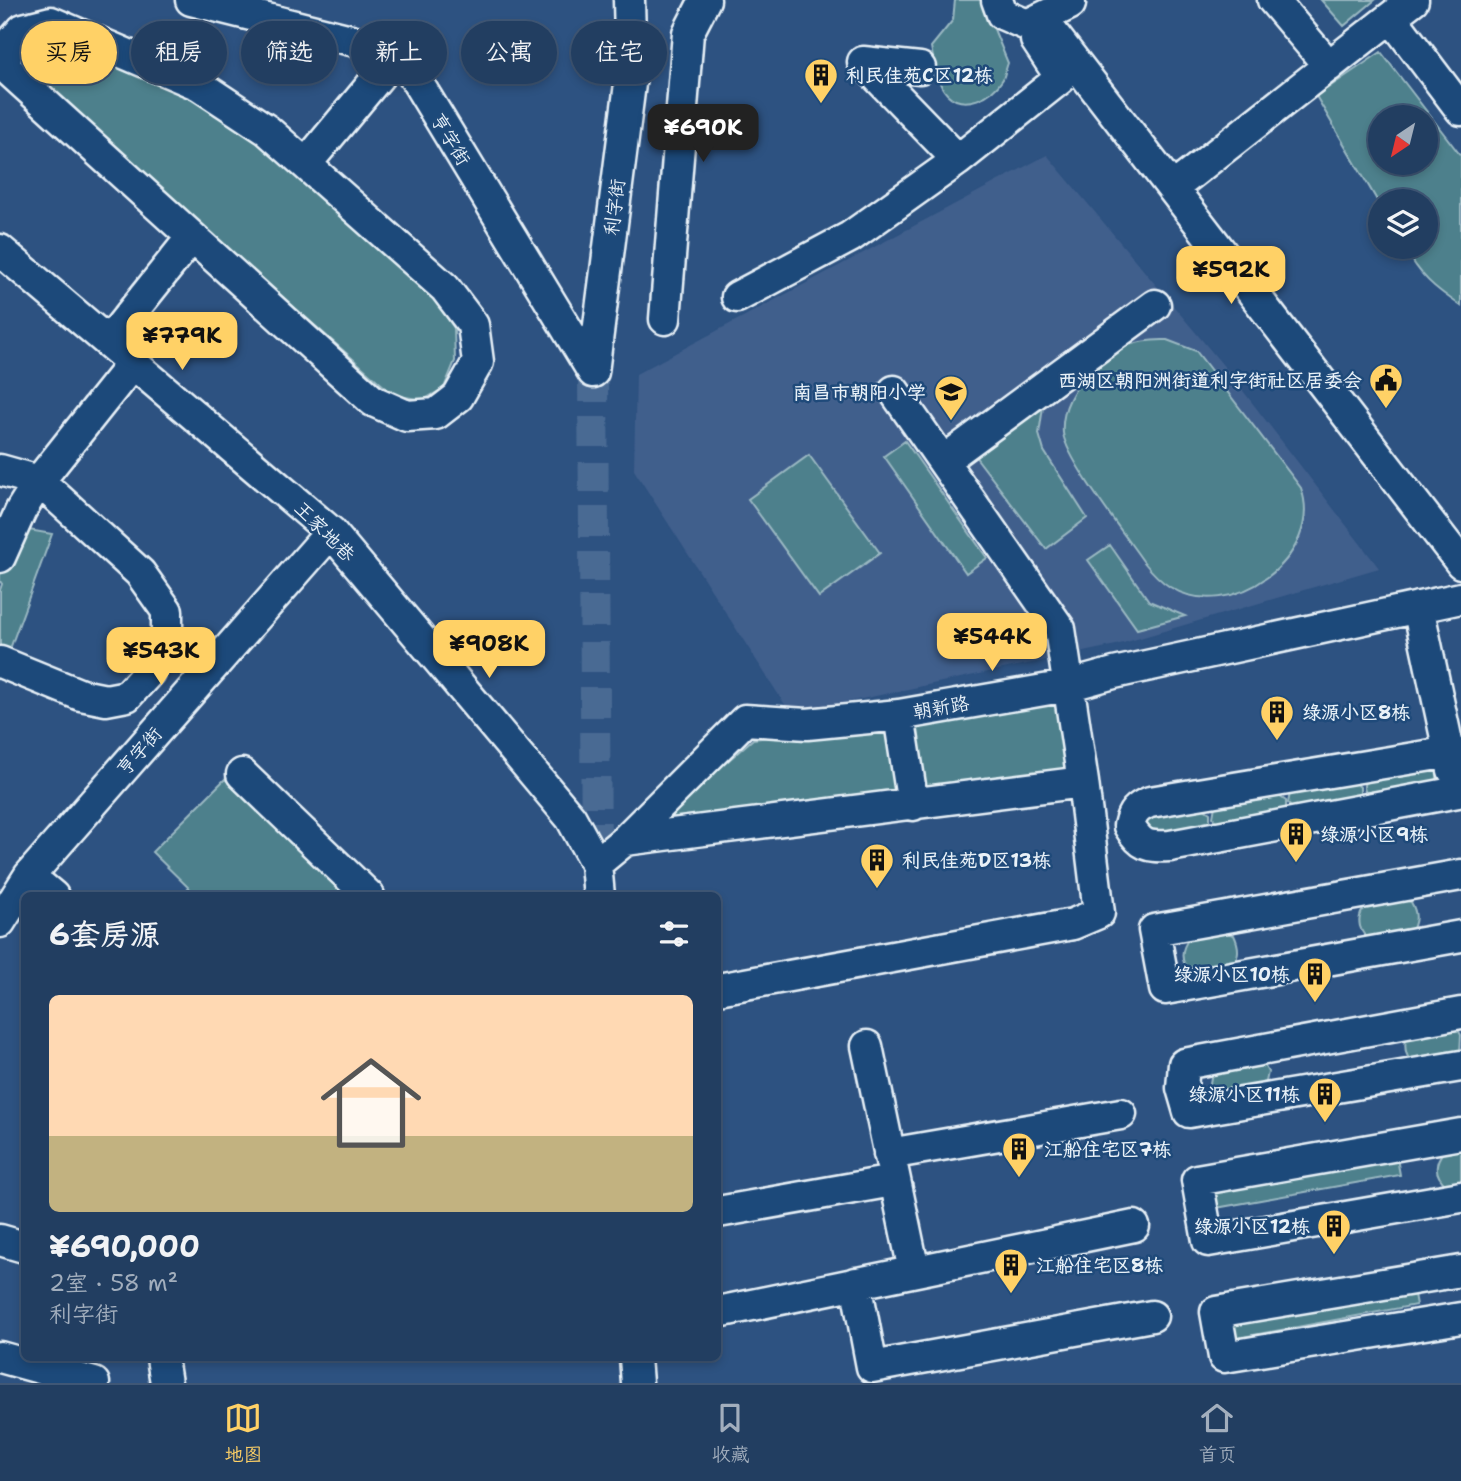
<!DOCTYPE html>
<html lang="zh">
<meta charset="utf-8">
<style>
:root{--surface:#223e61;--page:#2e496a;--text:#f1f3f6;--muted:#a2aebd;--line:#3f5776;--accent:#ffd166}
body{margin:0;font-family:"Shantell Sans","LXGW WenKai TC",sans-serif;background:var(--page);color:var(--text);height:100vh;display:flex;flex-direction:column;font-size:26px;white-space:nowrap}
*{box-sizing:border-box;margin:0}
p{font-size:23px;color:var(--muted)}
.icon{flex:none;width:38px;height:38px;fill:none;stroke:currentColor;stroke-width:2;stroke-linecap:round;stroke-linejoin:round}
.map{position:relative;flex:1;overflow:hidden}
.details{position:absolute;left:21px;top:892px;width:700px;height:469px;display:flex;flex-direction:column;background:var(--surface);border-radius:10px;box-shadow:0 4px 10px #0003,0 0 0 2px var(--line)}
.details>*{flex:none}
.top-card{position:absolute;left:21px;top:21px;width:700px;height:63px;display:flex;gap:14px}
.needle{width:46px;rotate:215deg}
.tools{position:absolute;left:1368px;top:105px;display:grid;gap:14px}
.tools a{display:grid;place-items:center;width:70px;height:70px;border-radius:50%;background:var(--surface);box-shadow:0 4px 10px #0003,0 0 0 2px var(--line);font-size:35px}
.price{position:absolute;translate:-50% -60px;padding:0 16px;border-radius:14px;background:var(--accent);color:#111;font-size:23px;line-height:46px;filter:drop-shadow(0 2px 4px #0008)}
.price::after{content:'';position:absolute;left:50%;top:42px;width:21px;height:16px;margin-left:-10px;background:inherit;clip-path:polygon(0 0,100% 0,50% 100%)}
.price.selected{background:#222;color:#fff}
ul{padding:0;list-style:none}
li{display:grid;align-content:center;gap:14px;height:371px;padding:0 28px}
li span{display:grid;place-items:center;height:217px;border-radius:10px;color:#555}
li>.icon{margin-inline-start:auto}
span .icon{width:126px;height:126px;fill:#fffc;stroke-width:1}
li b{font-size:30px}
h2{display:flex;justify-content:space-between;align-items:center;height:84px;padding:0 28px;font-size:30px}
.pill{padding:0 24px;border-radius:32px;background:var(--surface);box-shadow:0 4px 10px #0003,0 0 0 2px var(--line);font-size:24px;line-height:63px}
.pill.selected{background:var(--accent);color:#111}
.tab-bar{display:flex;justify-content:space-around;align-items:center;height:98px;border-top:2px solid var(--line);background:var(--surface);font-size:19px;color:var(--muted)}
.tab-bar a{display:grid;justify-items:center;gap:4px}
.tab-bar .selected{color:var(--accent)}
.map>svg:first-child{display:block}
.built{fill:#415f8c}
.green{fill:#4d808c;stroke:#9ab8c2;stroke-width:2;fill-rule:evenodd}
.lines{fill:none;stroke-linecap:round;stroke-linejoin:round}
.minor-tunnel{stroke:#496a93;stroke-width:30;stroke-dasharray:30 15;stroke-linecap:butt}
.minor-casing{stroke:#e8f1f8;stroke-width:35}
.minor{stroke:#1f4a7a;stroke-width:30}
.labels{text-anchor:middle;stroke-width:5;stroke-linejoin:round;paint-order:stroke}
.poi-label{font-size:19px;font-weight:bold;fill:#e8f1f8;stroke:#1f4a7a;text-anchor:start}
.street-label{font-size:19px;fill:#e8f1f8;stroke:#1f4a7a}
</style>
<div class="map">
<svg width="1461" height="1383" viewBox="0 0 1461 1383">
<rect width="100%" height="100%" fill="#2d5281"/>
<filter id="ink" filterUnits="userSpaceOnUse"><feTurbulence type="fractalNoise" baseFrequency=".0143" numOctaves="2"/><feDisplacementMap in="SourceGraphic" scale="14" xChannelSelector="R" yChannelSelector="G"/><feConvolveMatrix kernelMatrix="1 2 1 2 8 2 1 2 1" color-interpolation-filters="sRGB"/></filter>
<g filter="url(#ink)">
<path class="built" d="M1047,155L1227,370L1379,568L1116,645L791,714L634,470L636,374Z"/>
<path class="green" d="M955,0H982L1008,63C1006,68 1005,74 1003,79C992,97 964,111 947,94C936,83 934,61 931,47L953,20Z
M1321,0H1375L1344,26Z
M46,35L190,98L257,137L430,293L454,328L455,361L444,388L423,400L394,395L25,71L17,57L27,44Z
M1381,52L1461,156V306C1433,287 1421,277 1404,247H1426V201H1381V207L1316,96ZM1381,117H1426V163H1381Z
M1167,340L1196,351L1301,488C1325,556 1231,625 1170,587C1159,580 1151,571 1143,561C1125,535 1066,459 1063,433C1061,409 1074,387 1091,371C1115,348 1133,339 1167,340Z
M1043,407L1039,434L1044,451L1087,518L1046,549L975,456Z
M905,441L987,558L966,573L884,456Z
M809,455L880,553L819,597L748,499Z
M0,525L52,534L7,657L0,653V590L2,584L0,581Z
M1110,545L1149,601L1185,616L1137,629L1088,560Z
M1063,703L1077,774L651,828L753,739Z
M1433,769L1437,773V781L1430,786L1368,795C1363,791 1363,784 1366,779Z
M225,779L348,896H197L152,852Z
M1352,780L1360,787V795L1354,800L1292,809L1288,803L1290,793Z
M1276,794L1286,801V809L1280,814L1217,822L1213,817L1215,806L1222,803Z
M1201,807L1210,813V821L1204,826L1147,836L1140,819Z
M1399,898L1411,902C1418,914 1417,922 1410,934L1369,940C1357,929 1356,917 1367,904Z
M1222,932L1234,935C1240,948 1239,955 1233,967L1192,973C1179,962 1180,950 1190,937Z
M1457,1028L1461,1035L1460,1053L1415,1066C1406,1057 1404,1050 1406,1038Z
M1262,1062L1268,1072L1265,1087L1214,1094L1210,1083L1212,1072Z
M1461,1148V1186H1447C1434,1175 1434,1163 1444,1151Z
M1397,1158L1400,1175L1216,1208L1213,1192Z
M1413,1289L1416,1305L1232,1339L1229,1322Z"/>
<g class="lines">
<path class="minor-tunnel" d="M593,372L596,864"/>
<g class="minor-casing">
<path id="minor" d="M191,0L399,52L593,372
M997,0L1002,14L1027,25L1070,4L1069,0
M1273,0L1329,66
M1413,0L1391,17L1461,110
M1041,18L1461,563
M0,65L5,67L373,401L407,416L436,414L458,397L478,362L473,325L445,288L267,130L199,85L51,22L23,29L7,47L5,67
M920,68L863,62L958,160L1061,78L1036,40
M306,164L399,52
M1173,188L1391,17
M0,250L331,532L571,818L596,864L599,896
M737,297L850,237L958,160
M665,319L688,33L705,0
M108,342L192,237
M593,372L631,76L629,0
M943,461L1155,305
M0,470L39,481L140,573L167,611V636L149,672L127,696L106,700L81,695L0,662
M0,557L21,510L39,481L133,363
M1418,607L1453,770
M899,715L913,805
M1450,752L1150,802C1137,807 1132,812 1129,826C1141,846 1147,847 1170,846L1458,792
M242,774L369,896
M625,840L1083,782L1060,629L894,391
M596,864L625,840L745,720L807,724L899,715L1067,686L1114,673L1461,598
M1461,875L1154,930L1165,989L1461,936
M29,876L53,896
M0,922L29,876L331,532
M718,989L1073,924L1099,913L1083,782
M1461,1013L1184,1064L1182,1088L1189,1112L1461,1066
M867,1046L914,1271
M1461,1134L1197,1180L1208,1241L1461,1197
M889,1154L1121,1114
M718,1212L893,1181
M0,1240L24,1247
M1461,1271L1216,1312L1224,1357L1461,1318
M856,1283L872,1367L1152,1316
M718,1312L1134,1226
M0,1357L94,1383
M162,1358L166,1383
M635,1358L637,1383"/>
</g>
<use href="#minor" class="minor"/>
</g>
</g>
<defs>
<g id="building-pin" transform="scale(1.75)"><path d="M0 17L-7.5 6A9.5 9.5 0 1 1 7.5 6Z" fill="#ffd166" stroke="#1f4a7a"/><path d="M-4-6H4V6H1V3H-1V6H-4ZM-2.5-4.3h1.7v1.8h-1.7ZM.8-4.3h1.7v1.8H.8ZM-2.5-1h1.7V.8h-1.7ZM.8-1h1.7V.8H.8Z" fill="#111"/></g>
<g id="civic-pin" transform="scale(1.75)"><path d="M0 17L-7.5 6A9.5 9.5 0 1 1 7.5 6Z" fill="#ffd166" stroke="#1f4a7a"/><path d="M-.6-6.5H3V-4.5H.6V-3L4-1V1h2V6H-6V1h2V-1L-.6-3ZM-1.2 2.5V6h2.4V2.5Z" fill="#111"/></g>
<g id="school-pin" transform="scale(1.75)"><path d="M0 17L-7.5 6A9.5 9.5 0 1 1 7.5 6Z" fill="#ffd166" stroke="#1f4a7a"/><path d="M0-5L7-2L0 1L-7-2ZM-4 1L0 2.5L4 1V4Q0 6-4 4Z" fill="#111"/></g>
</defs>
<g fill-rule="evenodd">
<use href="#building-pin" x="821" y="75"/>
<use href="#civic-pin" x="1386" y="380"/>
<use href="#school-pin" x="951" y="392"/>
<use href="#building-pin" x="1277" y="712"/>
<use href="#building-pin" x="1296" y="834"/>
<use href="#building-pin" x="877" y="860"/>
<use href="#building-pin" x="1315" y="974"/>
<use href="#building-pin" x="1325" y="1094"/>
<use href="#building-pin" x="1019" y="1149"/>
<use href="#building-pin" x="1334" y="1226"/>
<use href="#building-pin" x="1011" y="1265"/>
</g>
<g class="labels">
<g class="poi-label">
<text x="846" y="82">利民佳苑C区12栋</text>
<text x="1362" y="387" text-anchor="end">西湖区朝阳洲街道利字街社区居委会</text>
<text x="926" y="399" text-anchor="end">南昌市朝阳小学</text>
<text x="1302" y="719">绿源小区8栋</text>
<text x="1320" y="841">绿源小区9栋</text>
<text x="902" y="867">利民佳苑D区13栋</text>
<text x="1290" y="981" text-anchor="end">绿源小区10栋</text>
<text x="1300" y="1101" text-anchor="end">绿源小区11栋</text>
<text x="1044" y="1156">江船住宅区7栋</text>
<text x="1310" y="1233" text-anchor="end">绿源小区12栋</text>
<text x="1036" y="1272">江船住宅区8栋</text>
</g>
<g class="street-label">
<text transform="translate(451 139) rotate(59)" y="7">亨字街</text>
<text transform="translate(614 207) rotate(-83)" y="7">利字街</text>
<text transform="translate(325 531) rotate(45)" y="7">王家地巷</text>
<text transform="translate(941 707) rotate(-10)" y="7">朝新路</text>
<text transform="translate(139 751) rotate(-49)" y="7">亨字街</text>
</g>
</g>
</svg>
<div class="tools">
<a><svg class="needle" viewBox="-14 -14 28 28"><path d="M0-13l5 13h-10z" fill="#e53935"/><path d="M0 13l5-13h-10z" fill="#a2aebd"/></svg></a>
<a><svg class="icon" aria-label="layers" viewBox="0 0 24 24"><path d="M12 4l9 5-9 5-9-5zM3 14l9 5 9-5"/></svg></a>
</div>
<b class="price selected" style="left:703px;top:164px">¥690K</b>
<b class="price" style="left:1231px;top:306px">¥592K</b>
<b class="price" style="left:182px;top:372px">¥779K</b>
<b class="price" style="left:992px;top:673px">¥544K</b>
<b class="price" style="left:489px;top:680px">¥908K</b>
<b class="price" style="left:161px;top:687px">¥543K</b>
<div class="top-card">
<a class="pill selected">买房</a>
<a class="pill">租房</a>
<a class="pill">筛选</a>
<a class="pill">新上</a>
<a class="pill">公寓</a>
<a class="pill">住宅</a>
</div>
<section class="details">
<h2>6套房源<svg class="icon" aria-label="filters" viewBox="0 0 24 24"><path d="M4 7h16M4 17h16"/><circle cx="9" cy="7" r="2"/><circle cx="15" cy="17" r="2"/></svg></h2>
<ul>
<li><span style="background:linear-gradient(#ffd9b3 65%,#c2b280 0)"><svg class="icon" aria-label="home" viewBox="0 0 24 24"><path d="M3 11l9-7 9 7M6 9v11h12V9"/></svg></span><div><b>¥690,000</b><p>2室 · 58 m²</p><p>利字街</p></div></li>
</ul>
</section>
</div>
<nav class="tab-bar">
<a class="selected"><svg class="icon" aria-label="map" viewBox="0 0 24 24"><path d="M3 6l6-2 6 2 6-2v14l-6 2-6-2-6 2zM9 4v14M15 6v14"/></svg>地图</a>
<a><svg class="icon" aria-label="saved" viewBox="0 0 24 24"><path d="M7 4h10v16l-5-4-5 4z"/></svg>收藏</a>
<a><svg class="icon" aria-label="home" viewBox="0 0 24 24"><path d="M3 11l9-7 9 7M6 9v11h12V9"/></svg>首页</a>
</nav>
